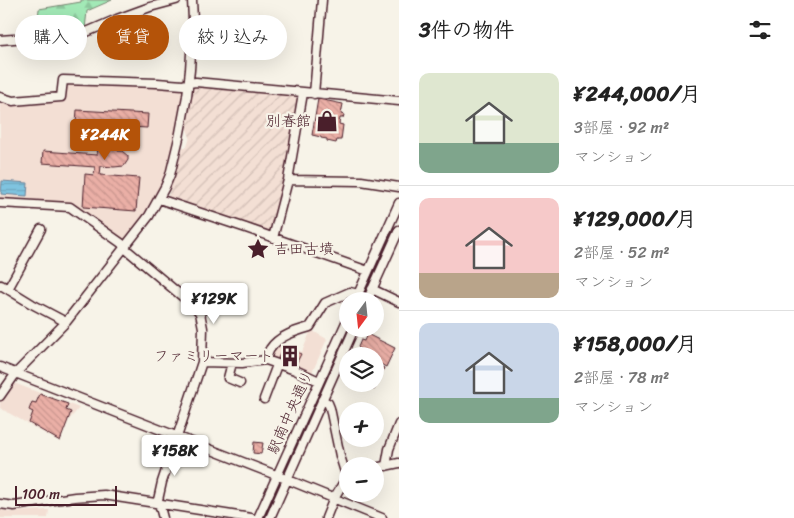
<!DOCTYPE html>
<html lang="ja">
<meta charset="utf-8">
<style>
:root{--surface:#fff;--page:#f2f2f2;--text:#222;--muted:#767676;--line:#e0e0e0;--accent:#b45309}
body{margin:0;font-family:Sriracha,"Klee One",sans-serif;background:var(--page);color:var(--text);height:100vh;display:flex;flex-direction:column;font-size:19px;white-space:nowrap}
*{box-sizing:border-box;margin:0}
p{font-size:16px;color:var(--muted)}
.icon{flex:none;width:28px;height:28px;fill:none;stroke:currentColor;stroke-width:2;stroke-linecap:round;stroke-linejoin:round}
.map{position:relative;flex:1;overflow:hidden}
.panel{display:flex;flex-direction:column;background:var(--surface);width:395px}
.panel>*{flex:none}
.top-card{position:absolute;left:15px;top:15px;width:309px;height:45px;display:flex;gap:10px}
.needle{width:32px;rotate:195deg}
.controls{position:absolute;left:339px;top:292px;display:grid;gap:10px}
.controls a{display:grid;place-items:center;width:45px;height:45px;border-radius:50%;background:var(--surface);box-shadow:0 5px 20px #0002;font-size:25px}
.scale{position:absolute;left:15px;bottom:12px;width:102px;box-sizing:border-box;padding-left:5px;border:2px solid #4a1f2b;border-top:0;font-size:14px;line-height:18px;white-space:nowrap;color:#4a1f2b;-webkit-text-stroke:4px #f7f3e8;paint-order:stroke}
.price{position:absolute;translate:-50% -42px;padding:0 11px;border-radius:5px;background:#fff;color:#222;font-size:16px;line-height:32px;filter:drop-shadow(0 1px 2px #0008)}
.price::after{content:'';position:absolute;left:50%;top:30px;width:15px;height:11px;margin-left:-8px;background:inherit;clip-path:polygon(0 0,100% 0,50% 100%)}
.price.active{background:var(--accent);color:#fff}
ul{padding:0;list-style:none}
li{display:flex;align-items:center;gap:15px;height:125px;padding:0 20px}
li+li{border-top:1px solid var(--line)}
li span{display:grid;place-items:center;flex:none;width:140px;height:100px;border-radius:10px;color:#555}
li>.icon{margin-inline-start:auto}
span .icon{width:60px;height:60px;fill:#fffc;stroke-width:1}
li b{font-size:21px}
h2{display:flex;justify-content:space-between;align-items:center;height:60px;padding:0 20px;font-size:21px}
.chip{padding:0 18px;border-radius:22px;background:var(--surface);box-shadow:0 5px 20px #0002;font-size:18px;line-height:45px}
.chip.active{background:var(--accent);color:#fff}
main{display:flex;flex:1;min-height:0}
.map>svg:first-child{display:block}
.built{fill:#f3dfd4}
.industrial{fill:url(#industrial-furrows)}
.forest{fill:url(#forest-firs);stroke:#768470}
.water{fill:url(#water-rules);stroke:#6a8298}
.building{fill:url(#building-back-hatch);stroke:#4a1f2b}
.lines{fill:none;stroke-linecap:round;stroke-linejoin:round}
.minor-casing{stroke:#4a1f2b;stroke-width:11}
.minor{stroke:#f7f3e8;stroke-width:8}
.labels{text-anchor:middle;stroke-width:4.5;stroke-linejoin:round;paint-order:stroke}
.poi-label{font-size:15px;fill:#4a1f2b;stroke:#f7f3e8;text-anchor:end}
.street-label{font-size:15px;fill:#4a1f2b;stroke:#f7f3e8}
</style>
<main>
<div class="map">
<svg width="399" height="518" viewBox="0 0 399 518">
<defs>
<pattern id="industrial-furrows" width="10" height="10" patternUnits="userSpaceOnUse" patternTransform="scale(1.25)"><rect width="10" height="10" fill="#f3dfd4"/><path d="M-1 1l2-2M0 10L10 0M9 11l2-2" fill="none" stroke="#d2bfb6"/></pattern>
<pattern id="forest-firs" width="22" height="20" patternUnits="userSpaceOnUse" patternTransform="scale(1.25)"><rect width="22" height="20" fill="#a2e9b6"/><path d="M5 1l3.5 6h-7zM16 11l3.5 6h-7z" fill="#8dc79d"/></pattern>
<pattern id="water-rules" width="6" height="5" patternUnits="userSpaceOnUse" patternTransform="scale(1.25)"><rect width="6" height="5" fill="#7fc4e0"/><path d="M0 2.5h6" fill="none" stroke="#6fa8c0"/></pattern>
<pattern id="building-back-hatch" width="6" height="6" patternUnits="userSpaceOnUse" patternTransform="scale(1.25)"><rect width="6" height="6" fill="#eaafa6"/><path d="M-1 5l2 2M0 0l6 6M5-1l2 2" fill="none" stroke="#ca968f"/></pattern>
</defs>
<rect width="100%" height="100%" fill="#f7f3e8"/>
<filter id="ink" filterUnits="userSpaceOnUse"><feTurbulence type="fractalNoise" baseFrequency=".02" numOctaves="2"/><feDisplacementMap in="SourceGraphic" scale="10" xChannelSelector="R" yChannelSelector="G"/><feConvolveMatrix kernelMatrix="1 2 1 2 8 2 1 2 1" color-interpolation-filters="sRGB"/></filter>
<g filter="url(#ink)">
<path class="built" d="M66,83L154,85L183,88L184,92L177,135L168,171L152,204L142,220L123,241L70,205L0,200V100L13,104L63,100Z
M311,330L327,339L311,375L268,357L278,343L302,352Z
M14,383L79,408L69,420L60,442L0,408V402Z
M0,509L10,512L49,510L48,518H0Z"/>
<path class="industrial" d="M197,86L294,95L298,100L286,172L272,234L167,200L183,147H187L190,137L186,127L192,88Z"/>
<path class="forest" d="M81,0H112L87,11L85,29L36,36L39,9L81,2Z"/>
<path class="water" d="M2,181L28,183L27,196L1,194Z"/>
<path class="building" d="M318,99L343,104L341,114L344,115L343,118H340L339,124L343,125L341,140H337L336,143L327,141V139L321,138V137L312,135Z
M77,110L148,114L147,128L130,127L129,130L120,129L118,151H122L128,156V160L124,166L114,167L101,166L100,175L139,178L136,211L83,207L85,174L94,175L95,167L42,163L43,151L97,155L100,128L89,127V124L76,123Z
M367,334L395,348L386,367L375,361V356H364L358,353L360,349L358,347L361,340L364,341Z
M284,346L301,354L295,366L278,358Z
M375,364L384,368L374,390L362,384H375Z
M40,394L68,404L66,410L71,412L60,441L29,423L33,412L29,410L32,402L36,403Z
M254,442L263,443L261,454L253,453Z"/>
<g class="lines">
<g class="minor-casing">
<path id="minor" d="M0,40L82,34L117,19L150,7L176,0
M314,94L322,0
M0,97L13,101L61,97L63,80L157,83L183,85L189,83L196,82L399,101
M288,180L361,181L399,187
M159,199L246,228L368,271
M0,203L70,207L121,243L127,250L196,308L200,313L203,328L202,362L162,482L158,500L163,518
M273,238L288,180L303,93
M0,286L1,285L32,304L66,322
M8,289L41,229
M372,289L399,302
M355,301L399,203
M367,301L399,230
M266,360C267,356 268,352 270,349C278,336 296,331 310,327L325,303L350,292L358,294
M202,362L242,363L266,360L295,370L319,381
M232,363L228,378L240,383
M0,367L286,479L382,518
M0,396L16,373L66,322L149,216L165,187L170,175L179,138L187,96L190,70L193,20L192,0
M264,399L277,365
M322,400L328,403L330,408L340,456L346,475
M386,466L389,449L399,424
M375,468L399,463
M0,504L14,506L75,497L104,495L251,518
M258,518L348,318
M270,518L354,329
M326,518L334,498L348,475"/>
</g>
<use href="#minor" class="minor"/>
</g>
</g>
<defs>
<g id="shop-bare" transform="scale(1.725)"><path d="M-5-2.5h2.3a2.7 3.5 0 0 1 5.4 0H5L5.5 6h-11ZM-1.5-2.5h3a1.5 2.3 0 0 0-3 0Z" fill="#4a1f2b" stroke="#f7f3e8" stroke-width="2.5" paint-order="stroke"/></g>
<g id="sight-bare" transform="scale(1.725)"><path d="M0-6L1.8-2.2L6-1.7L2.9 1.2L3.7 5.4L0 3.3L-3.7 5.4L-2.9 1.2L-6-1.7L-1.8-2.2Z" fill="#4a1f2b" stroke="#f7f3e8" stroke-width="2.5" paint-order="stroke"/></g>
<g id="building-bare" transform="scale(1.725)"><path d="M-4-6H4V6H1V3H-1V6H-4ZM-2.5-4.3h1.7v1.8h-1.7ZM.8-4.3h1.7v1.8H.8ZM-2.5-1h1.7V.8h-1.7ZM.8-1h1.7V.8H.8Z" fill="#4a1f2b" stroke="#f7f3e8" stroke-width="2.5" paint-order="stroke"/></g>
</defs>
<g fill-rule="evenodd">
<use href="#shop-bare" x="327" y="121"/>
<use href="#sight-bare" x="258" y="249"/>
<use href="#building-bare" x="290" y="356"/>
</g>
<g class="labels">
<g class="poi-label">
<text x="311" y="126">別春館</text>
<text x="274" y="254" text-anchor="start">吉田古墳</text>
<text x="274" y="361">ファミリーマート</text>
</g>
<g class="street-label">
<text transform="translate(290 412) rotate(-66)" y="5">駅南中央通り</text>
</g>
</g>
</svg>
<div class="controls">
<a><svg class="needle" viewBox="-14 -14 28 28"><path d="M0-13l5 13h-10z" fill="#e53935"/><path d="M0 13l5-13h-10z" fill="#767676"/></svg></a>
<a><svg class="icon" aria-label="layers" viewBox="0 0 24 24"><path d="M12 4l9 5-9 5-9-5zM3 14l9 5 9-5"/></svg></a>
<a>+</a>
<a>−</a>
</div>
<div class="scale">100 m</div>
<b class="price active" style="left:105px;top:161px">¥244K</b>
<b class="price" style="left:214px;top:325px">¥129K</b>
<b class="price" style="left:175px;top:477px">¥158K</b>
<div class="top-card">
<a class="chip">購入</a>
<a class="chip active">賃貸</a>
<a class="chip">絞り込み</a>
</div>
</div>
<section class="panel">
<h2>3件の物件<svg class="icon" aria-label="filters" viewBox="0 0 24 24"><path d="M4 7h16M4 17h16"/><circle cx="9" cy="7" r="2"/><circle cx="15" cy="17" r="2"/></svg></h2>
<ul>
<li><span style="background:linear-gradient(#dfe7d0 70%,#7fa58c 0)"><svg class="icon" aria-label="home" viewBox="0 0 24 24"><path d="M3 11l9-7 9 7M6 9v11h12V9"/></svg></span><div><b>¥244,000/月</b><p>3部屋 · 92 m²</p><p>マンション</p></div></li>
<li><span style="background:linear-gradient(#f6c9c9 75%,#b9a48a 0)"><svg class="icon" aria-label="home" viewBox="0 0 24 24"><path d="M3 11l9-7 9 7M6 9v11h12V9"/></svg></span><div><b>¥129,000/月</b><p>2部屋 · 52 m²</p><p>マンション</p></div></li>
<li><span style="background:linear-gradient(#c9d6e8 75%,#7fa58c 0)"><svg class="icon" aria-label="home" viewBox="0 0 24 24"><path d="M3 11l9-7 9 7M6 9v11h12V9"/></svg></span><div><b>¥158,000/月</b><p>2部屋 · 78 m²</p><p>マンション</p></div></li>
</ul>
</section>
</main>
